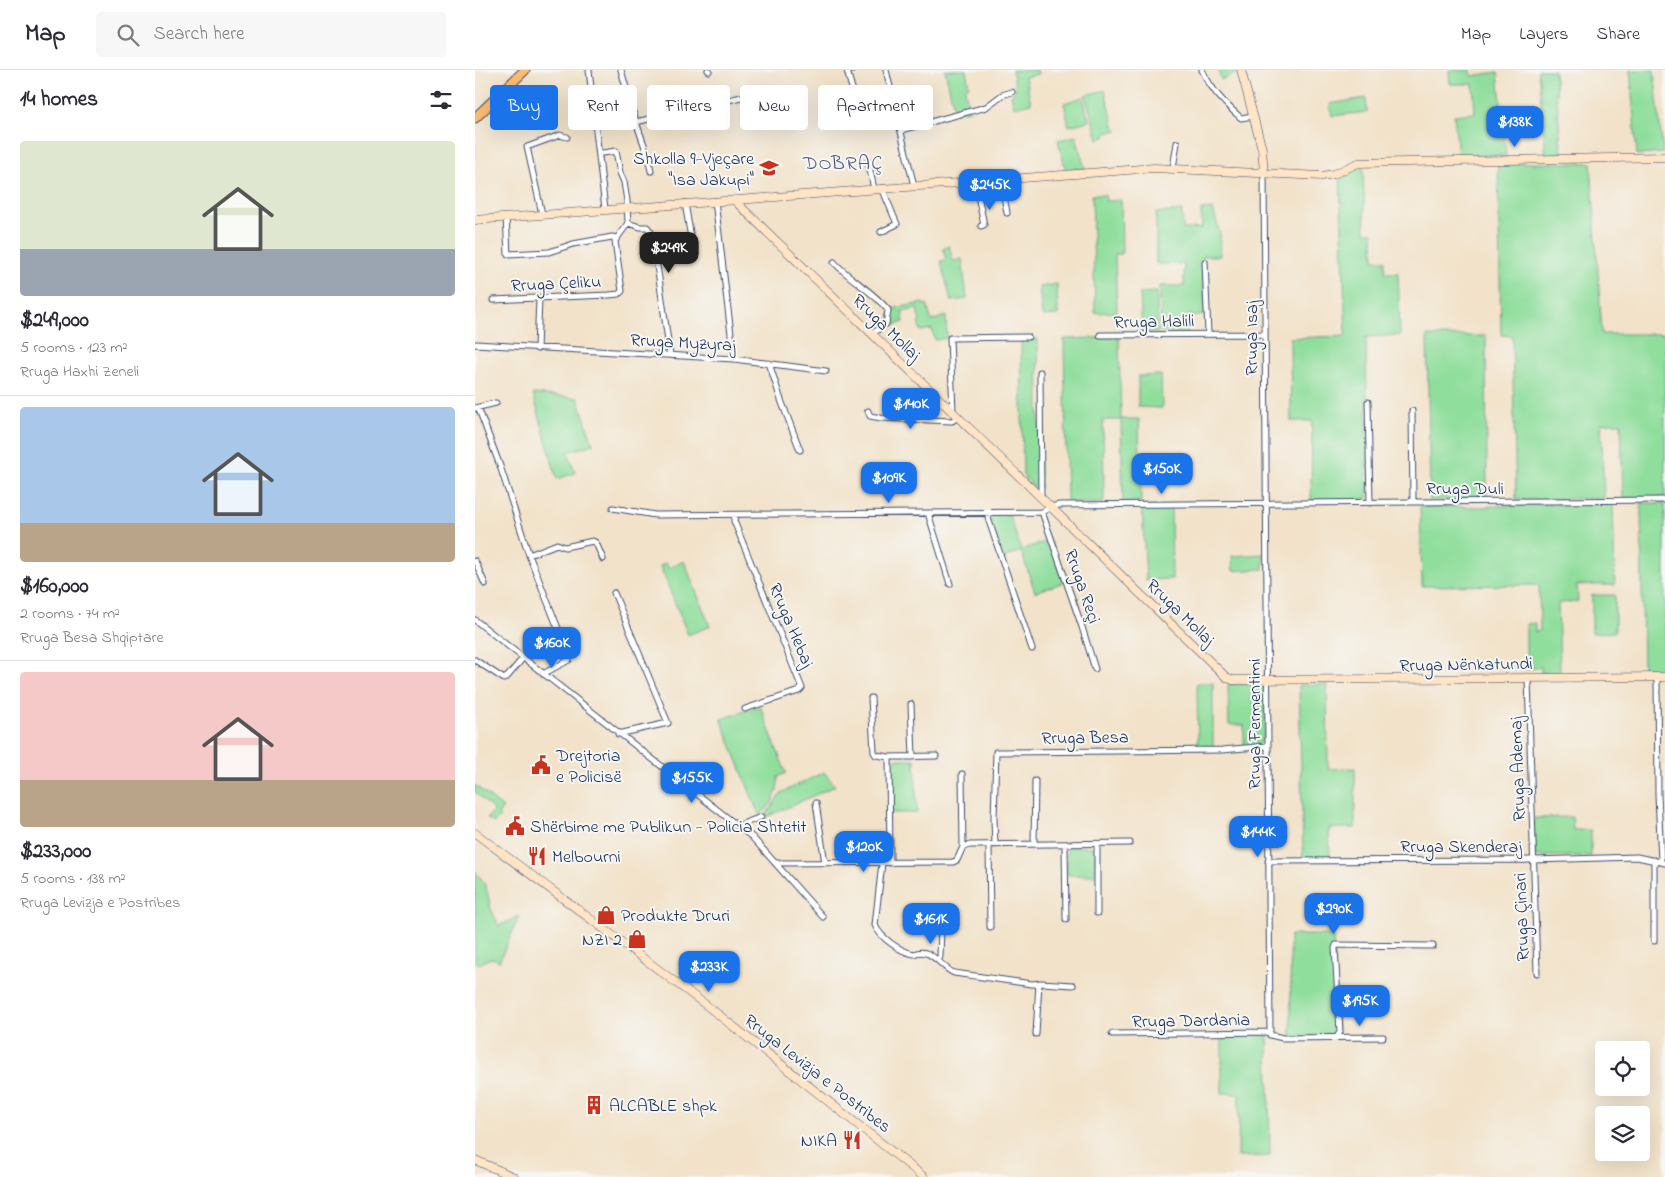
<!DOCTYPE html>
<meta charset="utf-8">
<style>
:root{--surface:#fff;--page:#f7f7f7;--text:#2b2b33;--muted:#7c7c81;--line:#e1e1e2;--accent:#1a73e8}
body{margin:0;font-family:"Indie Flower",sans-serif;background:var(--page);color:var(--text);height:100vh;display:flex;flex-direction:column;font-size:19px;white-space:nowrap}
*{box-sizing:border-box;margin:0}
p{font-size:16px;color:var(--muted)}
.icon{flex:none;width:28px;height:28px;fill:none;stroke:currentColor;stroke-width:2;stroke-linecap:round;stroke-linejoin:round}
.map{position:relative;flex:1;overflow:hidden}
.details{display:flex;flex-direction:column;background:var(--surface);width:475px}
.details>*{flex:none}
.hud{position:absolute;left:15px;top:15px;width:475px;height:45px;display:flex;gap:10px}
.controls{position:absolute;left:1120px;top:971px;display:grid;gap:10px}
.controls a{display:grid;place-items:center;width:55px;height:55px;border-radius:5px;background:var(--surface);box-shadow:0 5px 20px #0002;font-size:25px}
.price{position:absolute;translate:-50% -42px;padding:0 11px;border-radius:10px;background:var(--accent);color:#fff;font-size:16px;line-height:32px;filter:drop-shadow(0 1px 2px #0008)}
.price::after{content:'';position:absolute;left:50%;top:30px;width:15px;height:11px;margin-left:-8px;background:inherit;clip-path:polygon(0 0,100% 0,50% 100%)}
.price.active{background:#222;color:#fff}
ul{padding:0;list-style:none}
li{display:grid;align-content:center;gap:10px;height:265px;padding:0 20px}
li+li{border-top:1px solid var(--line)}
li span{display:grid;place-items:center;height:155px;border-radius:5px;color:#555}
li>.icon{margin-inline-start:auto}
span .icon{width:90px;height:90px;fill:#fffc;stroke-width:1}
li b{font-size:21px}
h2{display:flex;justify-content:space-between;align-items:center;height:60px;padding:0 20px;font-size:21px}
.chip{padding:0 18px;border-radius:5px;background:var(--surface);box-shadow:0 5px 20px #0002;font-size:18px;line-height:45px}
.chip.active{background:var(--accent);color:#fff}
header{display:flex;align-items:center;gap:30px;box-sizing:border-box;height:70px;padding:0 25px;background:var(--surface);border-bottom:1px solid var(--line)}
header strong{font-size:24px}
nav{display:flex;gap:28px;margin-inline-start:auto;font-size:18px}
.search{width:350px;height:45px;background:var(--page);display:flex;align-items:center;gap:12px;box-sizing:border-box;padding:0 18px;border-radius:5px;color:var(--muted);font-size:19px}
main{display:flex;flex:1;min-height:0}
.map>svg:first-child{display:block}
.green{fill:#90de9c;stroke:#56867d}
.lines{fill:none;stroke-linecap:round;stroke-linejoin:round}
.street-casing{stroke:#3b4a6e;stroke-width:7}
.secondary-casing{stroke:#3b4a6e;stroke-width:9}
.primary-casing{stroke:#3b4a6e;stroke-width:11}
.street{stroke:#fff;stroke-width:5}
.secondary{stroke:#ffe4c6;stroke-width:8}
.primary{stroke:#febc70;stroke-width:9}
.labels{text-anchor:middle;stroke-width:4;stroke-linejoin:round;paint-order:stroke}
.poi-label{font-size:18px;fill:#1b2f5e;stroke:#f6f6f2;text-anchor:start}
.street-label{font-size:18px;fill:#1b2f5e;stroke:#f6f6f2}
.quarter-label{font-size:20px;letter-spacing:1px;fill:#535885;stroke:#f6f6f2}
</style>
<header>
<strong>Map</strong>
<div class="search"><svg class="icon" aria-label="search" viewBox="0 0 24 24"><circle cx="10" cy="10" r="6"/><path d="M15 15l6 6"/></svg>Search here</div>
<nav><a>Map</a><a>Layers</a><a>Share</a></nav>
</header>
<main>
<section class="details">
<h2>14 homes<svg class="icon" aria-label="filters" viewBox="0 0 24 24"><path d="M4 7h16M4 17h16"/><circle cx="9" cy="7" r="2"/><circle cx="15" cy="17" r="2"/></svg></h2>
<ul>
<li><span style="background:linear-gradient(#dfe7d0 70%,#9aa5b1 0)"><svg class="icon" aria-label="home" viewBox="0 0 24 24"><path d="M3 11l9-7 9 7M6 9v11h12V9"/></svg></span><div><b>$249,000</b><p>5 rooms · 123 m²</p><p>Rruga Haxhi Zeneli</p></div></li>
<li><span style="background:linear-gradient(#a9c7e8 75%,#b9a48a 0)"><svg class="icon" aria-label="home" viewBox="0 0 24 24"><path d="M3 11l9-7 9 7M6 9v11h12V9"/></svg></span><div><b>$160,000</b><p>2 rooms · 74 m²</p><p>Rruga Besa Shqiptare</p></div></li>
<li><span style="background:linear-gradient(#f6c9c9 70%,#b9a48a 0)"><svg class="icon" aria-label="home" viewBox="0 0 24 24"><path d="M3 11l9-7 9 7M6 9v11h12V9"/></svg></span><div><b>$233,000</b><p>5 rooms · 138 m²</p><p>Rruga Levizja e Postribes</p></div></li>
</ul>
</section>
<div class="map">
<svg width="1190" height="1107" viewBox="0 0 1190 1107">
<rect width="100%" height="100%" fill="#f6f6f2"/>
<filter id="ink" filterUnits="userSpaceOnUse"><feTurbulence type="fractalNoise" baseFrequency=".02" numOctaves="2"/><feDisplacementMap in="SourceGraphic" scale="10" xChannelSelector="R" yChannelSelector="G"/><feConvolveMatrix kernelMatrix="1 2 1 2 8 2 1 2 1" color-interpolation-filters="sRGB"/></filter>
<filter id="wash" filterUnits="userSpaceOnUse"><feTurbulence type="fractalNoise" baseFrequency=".0096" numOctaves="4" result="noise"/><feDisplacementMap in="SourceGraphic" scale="20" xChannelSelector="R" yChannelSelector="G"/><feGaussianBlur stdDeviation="1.12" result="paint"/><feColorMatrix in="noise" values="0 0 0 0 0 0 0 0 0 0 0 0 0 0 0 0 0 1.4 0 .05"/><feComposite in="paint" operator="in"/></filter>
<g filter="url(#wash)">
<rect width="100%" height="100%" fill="#f2e2c9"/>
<path class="green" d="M470,0H491L494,16L490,18V21L495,40L480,43Z
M537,0H562L563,4L550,7L556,33L539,37L536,25L541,19Z
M743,0H763L764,2L746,10Z
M974,0H996L997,6L1023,2L1031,85L983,86L979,45L1000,43L998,14H975Z
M1063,0H1079L1087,86L1071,87Z
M1155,0H1179L1188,83L1162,85Z
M630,20L639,56L643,60L630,63V67L623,69L610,25Z
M608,27L614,51L594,56L589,33Z
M891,28L892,42L857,46L855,34Z
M601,66L610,99L591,101L583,70Z
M1051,93H1116L1127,264H1190V427L1148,428L1146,353H1126L1129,428L1041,430L1037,266L1026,265L1023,94Z
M888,97L890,162H898L899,190H910V203H923L925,265L891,267L893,426L892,430L836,431L837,351H816L815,268L871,266L865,106L879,98Z
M617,125H630L631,131L646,130L647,184H640L642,242L620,243Z
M738,139L745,164V186H728L730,245L716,247V244L712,245V263L686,262L685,216H709V194H681V143L707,141L708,159L727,158L726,140Z
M474,176L478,191L487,189L492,229L476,231L466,191L471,189L468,179Z
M582,214L583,245L567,246L564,217Z
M682,222L683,263H667L665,223Z
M448,233V235L452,234L456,251L471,246L472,268L460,270L457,259L446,261L443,253L445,252L442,239L427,242L429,252L413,257L416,239Z
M952,266H1011L1012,429L955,430Z
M644,267L646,349H664L666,432H648L646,350H628L629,433H592L589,269Z
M546,269H563L565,417L562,420L548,406Z
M686,305L687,338L663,337V306Z
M58,324L103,328L118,374L93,382L100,403L82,409Z
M1166,433H1190V603H1168Z
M1055,434H1138L1140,515H1102L1103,532L1083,533L1085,603H1066V597L1051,599V554L1060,553V562L1065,561L1064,515L947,516L945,436L1007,437Z
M667,437H696L697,509L671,510Z
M534,444L546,480L575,470L590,512L560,522L546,481L528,488L515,450L517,445Z
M789,484L788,499L758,501L757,486Z
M209,491L235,556L213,565L185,496L191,493L193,498Z
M1117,525H1140V562L1117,563Z
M722,613H738V678L723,679Z
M753,614H783L788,615C791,624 792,670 785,674C781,677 774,676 769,675V655H754Z
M852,614L853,699L880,698V758H854L855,788H828L824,615Z
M285,636L311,703L303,707C304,721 297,738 284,745L246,649Z
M418,689H440L442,743H416V690Z
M349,702L360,716L289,748L306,723Z
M0,715L28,738L23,745L25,747L19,753L12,748L19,741L0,722Z
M1097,747L1098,760H1116V786H1060L1059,748Z
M592,776L617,777L620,780V805H592Z
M0,802C11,811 13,823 15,836C17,842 21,849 24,856L42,847H44L24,892C18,885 12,889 5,894L0,892Z
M815,865H858L863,960L860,966H816Z
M793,965L795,1086L763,1087L764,1024L747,1023V966Z"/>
</g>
<g filter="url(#ink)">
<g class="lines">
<g class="street-casing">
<path id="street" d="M114,0L130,139
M146,0L161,52L173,86L176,101
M233,0L234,1
M377,0L372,1L387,53
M411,0L439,116
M727,0C737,21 749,33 766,48L778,46
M161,52L300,19
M426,60L511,37L527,25L537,22
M393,91L399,119
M698,98L702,73
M789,102L795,965L808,968L908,967
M526,109L532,143
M500,111L509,155L506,156
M240,131L259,289
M210,133L218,180
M67,144L52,77L85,65L92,67
M31,147L33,184L74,182L98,174L137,167L141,168
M153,153L165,157H172L176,162L184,208L195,285
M406,162L422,154L407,118
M359,192C375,210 398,221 413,240L411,254L397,264
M730,192L733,264
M18,230L134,225L144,224L147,221L140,171L153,153L152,131L149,112L145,103L141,81L128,83
M625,265L789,264
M0,274L259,289L351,301
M62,279L64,229
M294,293L306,330L325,380
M565,302L566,427
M893,332L895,433
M3,337L25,396L54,485L94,586V590L68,604
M0,338L21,333
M393,341L395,346L406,348L477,351L483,347
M937,341L938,432
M478,342L475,268L553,267
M138,438L180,445L567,442L576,437L584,435L1190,430
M567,442L607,557L620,599
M453,443L475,514
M513,443V448L557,579
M260,445L259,451L261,456L327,618L324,621L270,639
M54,485L82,474L90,477L118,471L121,473L128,489
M0,491L10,514
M139,523L193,653L143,664
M0,550L277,767L348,847
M0,590L29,609L33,606L48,588
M1182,607L1183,724L1186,792
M1053,608L1062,903
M396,628L399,682L401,685L414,687L461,686
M436,634L438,687
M414,687L415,793
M487,704L488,777
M341,733L350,793
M262,756L286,747
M559,774L560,711
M590,774L591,849
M622,774V843
M514,775L515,857
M520,775L519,749L521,682L747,680L793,676
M793,791L1058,790L1162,787L1190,793
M300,793L478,792L482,790L488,777L495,775L655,773
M407,793L400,855C405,868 426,882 439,884C456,876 466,898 479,903L557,914L566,913L598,915
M1179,871V790
M463,890L465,887L466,858
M561,964L564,913
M637,964L795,962
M862,967L865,962L860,878L861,875L958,876"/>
</g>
<g class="secondary-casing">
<path id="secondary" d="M766,0L787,79L789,102
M259,130L751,607L758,610L1190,607
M0,150L679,98L847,106L859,104L883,93L1190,87
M0,763L235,938L449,1107
M0,1090L39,1107"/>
</g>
<g class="primary-casing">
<path id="primary" d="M0,48L50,0"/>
</g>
<use href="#street" class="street"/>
<use href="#secondary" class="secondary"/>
<use href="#primary" class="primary"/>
</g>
</g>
<defs>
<g id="school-bare" transform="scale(1.5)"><path d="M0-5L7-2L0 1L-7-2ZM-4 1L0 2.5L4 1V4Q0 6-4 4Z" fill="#c8321e" stroke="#f6f6f2" stroke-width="2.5" paint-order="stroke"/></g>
<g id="civic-bare" transform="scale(1.5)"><path d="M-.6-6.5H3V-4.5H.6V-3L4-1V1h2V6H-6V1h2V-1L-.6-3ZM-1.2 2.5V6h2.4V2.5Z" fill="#c8321e" stroke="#f6f6f2" stroke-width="2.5" paint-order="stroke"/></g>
<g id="restaurant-bare" transform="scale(1.5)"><path d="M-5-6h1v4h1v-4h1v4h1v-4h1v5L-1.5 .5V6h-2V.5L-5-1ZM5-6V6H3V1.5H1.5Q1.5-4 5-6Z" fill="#c8321e" stroke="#f6f6f2" stroke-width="2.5" paint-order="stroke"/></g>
<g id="shop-bare" transform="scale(1.5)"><path d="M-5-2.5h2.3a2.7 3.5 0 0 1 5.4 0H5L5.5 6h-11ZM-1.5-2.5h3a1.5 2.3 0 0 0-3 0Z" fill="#c8321e" stroke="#f6f6f2" stroke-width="2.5" paint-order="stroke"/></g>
<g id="building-bare" transform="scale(1.5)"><path d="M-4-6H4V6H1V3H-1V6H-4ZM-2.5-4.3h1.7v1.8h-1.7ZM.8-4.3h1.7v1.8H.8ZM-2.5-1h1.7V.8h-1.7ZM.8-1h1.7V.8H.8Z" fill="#c8321e" stroke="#f6f6f2" stroke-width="2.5" paint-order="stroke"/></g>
</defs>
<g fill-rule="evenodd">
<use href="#school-bare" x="294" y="98"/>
<use href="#civic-bare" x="66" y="695"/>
<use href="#civic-bare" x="40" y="756"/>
<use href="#restaurant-bare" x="62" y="786"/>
<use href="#shop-bare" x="131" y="845"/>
<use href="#shop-bare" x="162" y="869"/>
<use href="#building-bare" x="119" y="1035"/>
<use href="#restaurant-bare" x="377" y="1070"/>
</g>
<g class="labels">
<g class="poi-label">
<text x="279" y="94" text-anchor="end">Shkolla 9-Vjeçare<tspan x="279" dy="21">"Isa Jakupi"</tspan></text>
<text x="81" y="691">Drejtoria<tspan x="81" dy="21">e Policisë</tspan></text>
<text x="55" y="762">Shërbime me Publikun - Policia Shtetit</text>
<text x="77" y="792">Melbourni</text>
<text x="146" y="851">Produkte Druri</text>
<text x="147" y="875" text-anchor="end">NZI 2</text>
<text x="134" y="1041">ALCABLE shpk</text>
<text x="362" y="1076" text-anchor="end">NIKA</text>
</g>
<g class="street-label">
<text transform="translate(81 213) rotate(-3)" y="6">Rruga Çeliku</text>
<text transform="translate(679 251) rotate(-1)" y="6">Rruga Halili</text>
<text transform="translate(412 257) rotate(44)" y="6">Rruga Mollaj</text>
<text transform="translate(776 268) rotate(-90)" y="6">Rruga Isaj</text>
<text transform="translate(208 272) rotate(3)" y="6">Rruga Myzyraj</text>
<text x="990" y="424">Rruga Duli</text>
<text transform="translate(608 516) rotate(71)" y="6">Rruga Reçi</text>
<text transform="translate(706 542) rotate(44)" y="6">Rruga Mollaj</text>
<text transform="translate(317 555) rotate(67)" y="6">Rruga Hebaj</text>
<text transform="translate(991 594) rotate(-1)" y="6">Rruga Nënkatundi</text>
<text transform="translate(779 654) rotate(-90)" y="6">Rruga Fermentimi</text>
<text transform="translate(610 667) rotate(-1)" y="6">Rruga Besa</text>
<text transform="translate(1042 699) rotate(-92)" y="6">Rruga Ademaj</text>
<text x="986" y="782">Rruga Skenderaj</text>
<text transform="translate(1046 847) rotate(-92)" y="6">Rruga Çinari</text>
<text transform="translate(716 950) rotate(-1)" y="6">Rruga Dardania</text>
<text transform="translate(343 1003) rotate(38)" y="6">Rruga Levizja e Postribes</text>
</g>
<g class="quarter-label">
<text x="368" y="99">DOBRAÇ</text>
</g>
</g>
</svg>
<div class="controls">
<a><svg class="icon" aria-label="locate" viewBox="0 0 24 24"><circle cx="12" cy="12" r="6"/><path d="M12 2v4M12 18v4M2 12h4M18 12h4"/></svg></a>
<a><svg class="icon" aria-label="layers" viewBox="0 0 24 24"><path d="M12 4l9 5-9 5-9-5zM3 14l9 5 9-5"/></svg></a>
</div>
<b class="price" style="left:1040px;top:78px">$138K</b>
<b class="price" style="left:515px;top:141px">$245K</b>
<b class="price active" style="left:194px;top:204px">$249K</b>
<b class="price" style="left:436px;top:360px">$140K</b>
<b class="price" style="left:687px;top:425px">$150K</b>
<b class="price" style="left:414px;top:434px">$109K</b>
<b class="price" style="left:77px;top:599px">$160K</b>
<b class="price" style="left:217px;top:734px">$155K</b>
<b class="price" style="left:783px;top:788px">$144K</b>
<b class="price" style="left:389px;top:803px">$120K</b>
<b class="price" style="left:859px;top:865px">$290K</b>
<b class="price" style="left:456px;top:875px">$161K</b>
<b class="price" style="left:234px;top:923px">$233K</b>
<b class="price" style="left:885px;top:957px">$195K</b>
<div class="hud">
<a class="chip active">Buy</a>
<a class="chip">Rent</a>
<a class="chip">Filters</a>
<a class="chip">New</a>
<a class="chip">Apartment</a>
</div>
</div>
</main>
